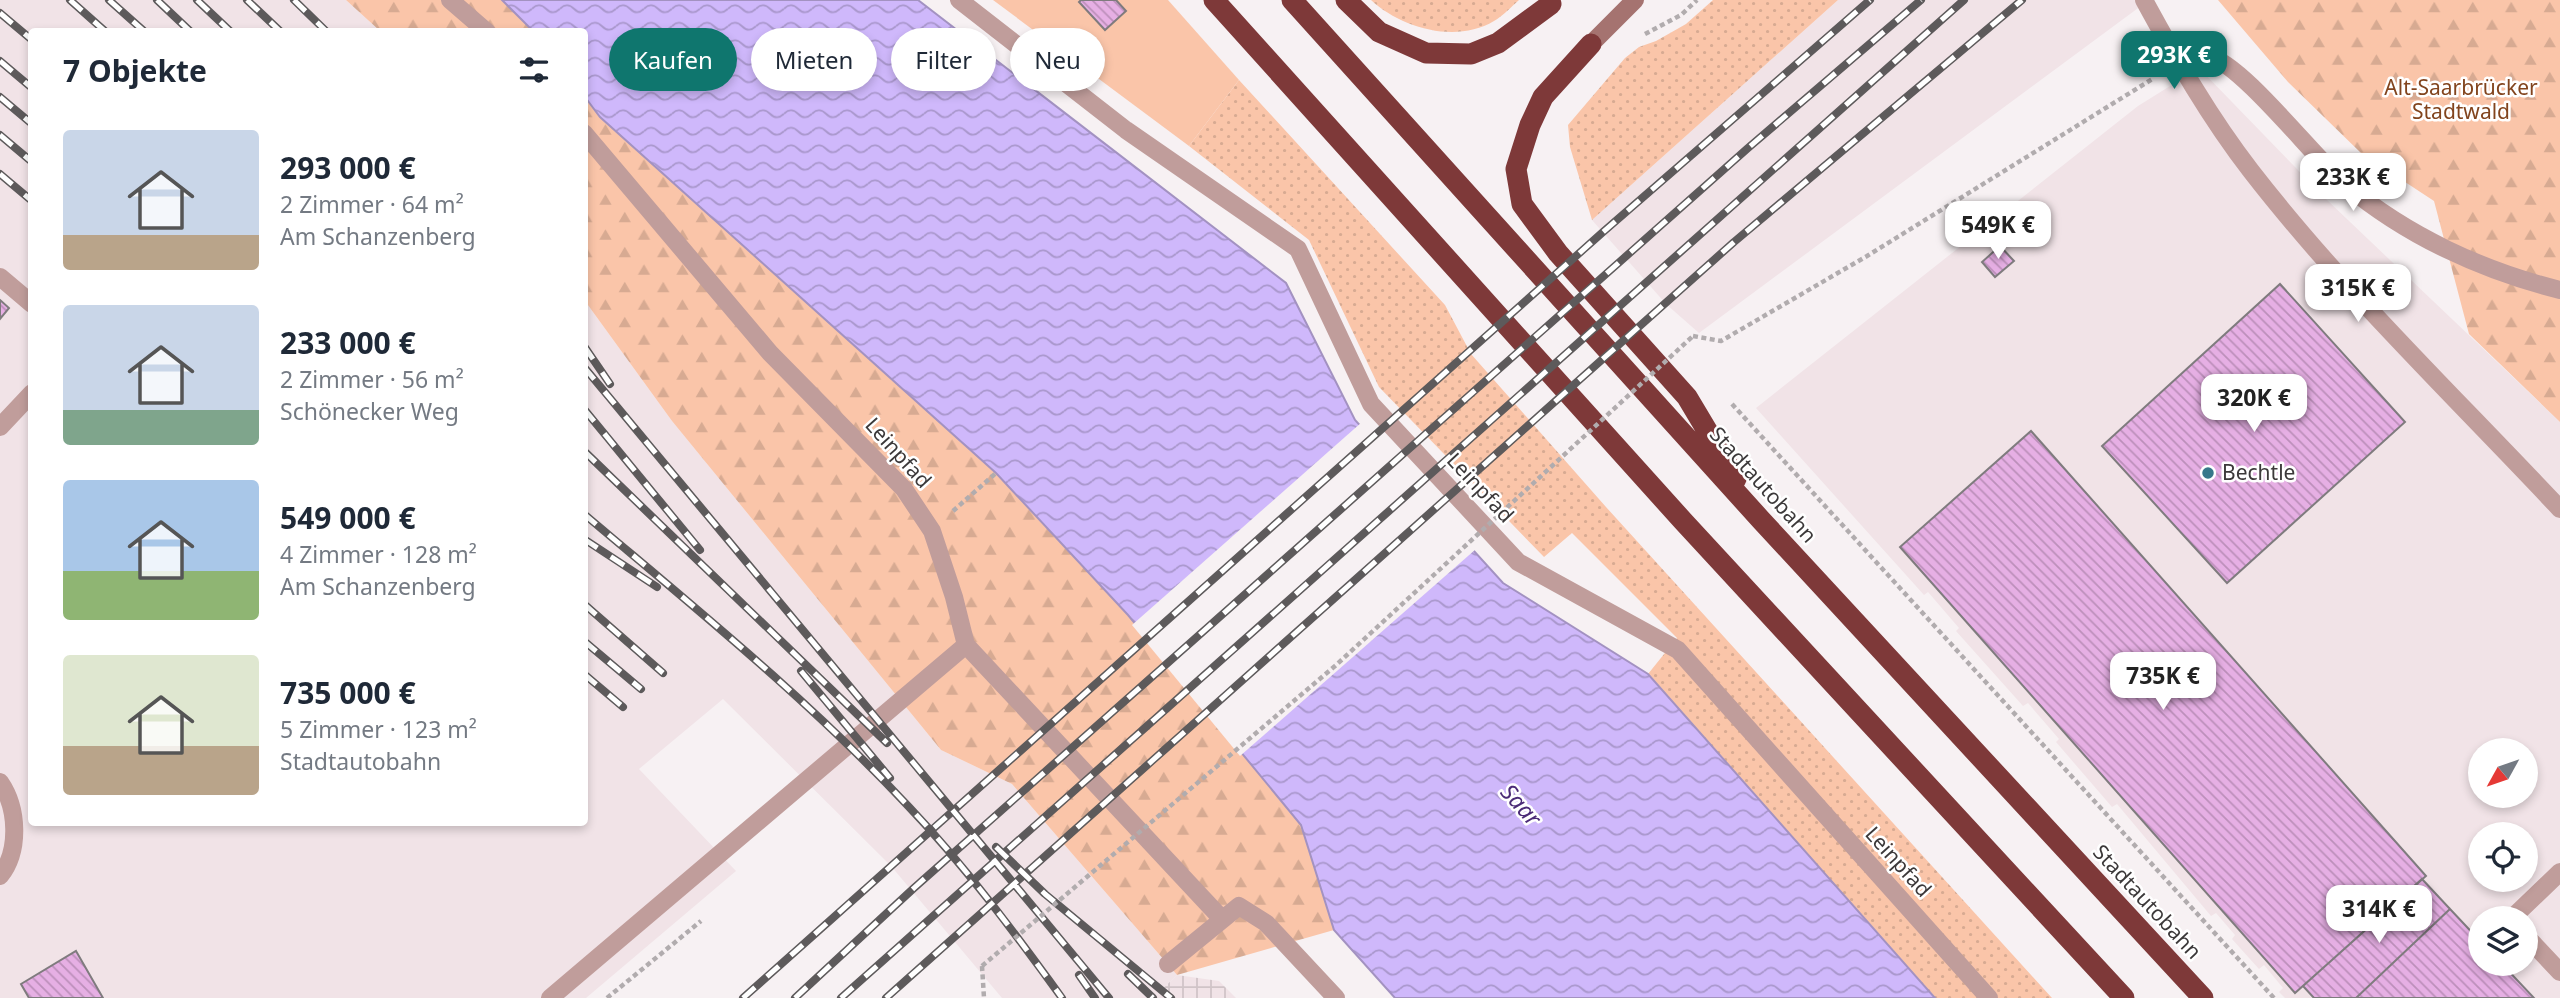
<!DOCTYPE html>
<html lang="de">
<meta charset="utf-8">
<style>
:root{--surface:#fff;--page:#f6f6f7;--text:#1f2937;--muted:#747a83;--accent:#0f766e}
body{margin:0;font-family:"Noto Sans",sans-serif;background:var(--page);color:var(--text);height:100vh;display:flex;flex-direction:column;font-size:26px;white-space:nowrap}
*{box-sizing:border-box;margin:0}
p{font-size:23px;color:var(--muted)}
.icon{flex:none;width:38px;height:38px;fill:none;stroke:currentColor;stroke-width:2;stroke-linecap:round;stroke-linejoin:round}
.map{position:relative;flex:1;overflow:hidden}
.details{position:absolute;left:28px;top:28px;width:560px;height:798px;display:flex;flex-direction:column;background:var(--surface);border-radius:7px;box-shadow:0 4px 10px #0003}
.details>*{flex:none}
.guide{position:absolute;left:609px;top:28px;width:665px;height:63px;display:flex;gap:14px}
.needle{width:46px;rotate:230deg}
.tools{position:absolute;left:2468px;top:738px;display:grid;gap:14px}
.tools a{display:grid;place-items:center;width:70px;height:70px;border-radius:50%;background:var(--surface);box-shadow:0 4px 10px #0003;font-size:35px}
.price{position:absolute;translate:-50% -60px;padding:0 16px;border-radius:14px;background:#fff;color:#222;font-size:23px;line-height:46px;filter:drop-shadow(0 2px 4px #0008)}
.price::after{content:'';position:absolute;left:50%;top:42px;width:21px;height:16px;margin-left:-10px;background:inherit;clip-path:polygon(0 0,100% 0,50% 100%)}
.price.active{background:var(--accent);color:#fff}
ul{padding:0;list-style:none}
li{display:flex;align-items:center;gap:21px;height:175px;padding:0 35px}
li span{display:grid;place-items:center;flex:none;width:196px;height:140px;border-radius:7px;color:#555}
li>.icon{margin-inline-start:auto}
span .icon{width:84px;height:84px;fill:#fffc;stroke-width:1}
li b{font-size:30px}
h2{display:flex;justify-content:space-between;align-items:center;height:84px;padding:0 35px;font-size:30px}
.pill{padding:0 24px;border-radius:32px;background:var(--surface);box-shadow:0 4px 10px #0003;font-size:24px;line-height:63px}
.pill.active{background:var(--accent);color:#fff}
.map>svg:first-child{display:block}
.built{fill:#f1e3e7;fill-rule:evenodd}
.industrial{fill:url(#industrial-grid)}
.grass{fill:url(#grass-dots)}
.forest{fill:url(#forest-firs)}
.garden{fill:#fac5a9}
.water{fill:url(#water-waves);stroke:#a392c1;stroke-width:2}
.pier{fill:#f7f1f3}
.building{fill:url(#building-back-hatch);stroke:#7f7b7e;stroke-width:2}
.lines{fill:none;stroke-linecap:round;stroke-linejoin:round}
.path{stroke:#b1acae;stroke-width:4.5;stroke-dasharray:5 3.5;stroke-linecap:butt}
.lane{stroke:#c09d9b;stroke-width:18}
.street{stroke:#c09d9b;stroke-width:18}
.secondary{stroke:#a57370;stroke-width:18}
.highway{stroke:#7e3939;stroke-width:21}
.rail-casing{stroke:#5d5a5b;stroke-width:8}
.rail{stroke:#fff;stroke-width:5;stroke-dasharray:16;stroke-linecap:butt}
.path-bridge{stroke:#b1acae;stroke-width:4.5;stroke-dasharray:5 3.5;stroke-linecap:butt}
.poi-dot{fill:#36788a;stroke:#fff;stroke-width:2.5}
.labels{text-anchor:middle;stroke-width:5;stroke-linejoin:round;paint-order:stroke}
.park-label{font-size:21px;fill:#82441d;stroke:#fff}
.street-label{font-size:21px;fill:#3c393a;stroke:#fff}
.poi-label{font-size:21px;fill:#3c393a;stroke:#fff;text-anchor:start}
.water-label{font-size:23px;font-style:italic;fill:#4b2b77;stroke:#fff}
</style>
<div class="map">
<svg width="2560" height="998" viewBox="0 0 2560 998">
<defs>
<pattern id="industrial-grid" width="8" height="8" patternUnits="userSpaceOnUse" patternTransform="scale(1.75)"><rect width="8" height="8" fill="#f1e3e7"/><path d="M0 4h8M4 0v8" fill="none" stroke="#d0c4c7"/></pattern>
<pattern id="grass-dots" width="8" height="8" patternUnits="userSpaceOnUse" patternTransform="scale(1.75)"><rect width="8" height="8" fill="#fac5a9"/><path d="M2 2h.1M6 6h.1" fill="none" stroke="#d7aa92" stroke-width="1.8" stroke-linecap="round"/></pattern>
<pattern id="forest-firs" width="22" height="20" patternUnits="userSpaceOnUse" patternTransform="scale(1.75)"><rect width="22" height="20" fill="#fac5a9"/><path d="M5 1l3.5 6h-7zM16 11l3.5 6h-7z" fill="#d7aa92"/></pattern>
<pattern id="water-waves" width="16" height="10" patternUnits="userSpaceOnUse" patternTransform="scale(1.75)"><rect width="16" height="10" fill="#cfb8fb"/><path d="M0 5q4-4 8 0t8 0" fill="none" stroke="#a997cc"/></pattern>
<pattern id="building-back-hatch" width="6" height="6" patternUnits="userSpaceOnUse" patternTransform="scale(1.75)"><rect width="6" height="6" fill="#e6afe4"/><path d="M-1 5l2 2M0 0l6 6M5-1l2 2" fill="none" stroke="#bc8fba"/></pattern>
</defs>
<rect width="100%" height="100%" fill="#f7f1f3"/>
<path class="built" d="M0,0H346L380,31L32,32V822H584L585,301L672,421L941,750L1012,784L1177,975L1153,998H1002L891,866L723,699L639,769L736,871L586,998H0Z
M1838,0H2149L1699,333L1666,304L1592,220Z
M2199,68L2327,200L2560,422V998H2285L2279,992L2283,988L2264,965L2259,969L2232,939L2235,935L2216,913L2211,916L2117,804L2112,807L2056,742L2059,739L2028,703L2023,706L1956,631L1959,628L1928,592L1924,595L1756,408L2138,106ZM2480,751H2525V796H2480ZM2480,835H2525V880H2480ZM2480,919H2525V964H2480Z"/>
<path class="industrial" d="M1177,975L1219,981L1236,998H1153Z"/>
<path class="grass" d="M1371,0H1519C1511,7 1503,16 1494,21C1456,44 1401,28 1371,0Z
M1713,0H1838L1592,220L1570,147L1568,125L1625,58L1639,47L1656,41L1686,24Z
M1239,80L1445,305L1471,354L1606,507L2052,998H1935L1648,674L1677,638L1572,533L1544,557L1379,387L1309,240L1189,146Z"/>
<path class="forest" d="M346,0H502L533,31H380Z
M2218,0H2560V422L2469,334L2434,201L2361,153L2288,82Z
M584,97L600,117L996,473L1128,615L1301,825L1334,930L1177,975L1012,784L941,750L672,421L585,301Z"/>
<path class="garden" d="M993,0H1168L1239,80L1189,146Z"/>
<path class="water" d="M502,0H918L1286,283L1355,420L1503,583L1648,674L1935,998H1395L1334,930L1301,825L1128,615L996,473L600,117L585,97L584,32L533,31Z"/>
<path class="pier" d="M1362,422L1476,549L1240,756L1132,625Z"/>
<path class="building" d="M1081,0H1116L1126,11L1105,30L1079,2Z
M2000,246L2014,261L1995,277L1982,262Z
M2280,284L2405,422L2227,583L2102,446Z
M0,300L9,308L0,319Z
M2031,431L2426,876L2295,993L1900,547Z
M2422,879L2450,909L2356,998H2314L2303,986Z
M2450,909L2480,941V964H2502L2534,998H2356Z
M76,951L103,998H29L21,984Z"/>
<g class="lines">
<path class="path" d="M1645,34L1681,15L1697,0
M1693,336L1721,341L1867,256L2154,78
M1732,404L2274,998
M953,511L996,473
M982,966L984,998
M607,998L701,921"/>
<path class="lane" d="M450,0L487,32
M959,0L1126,130L1298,249L1371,404L1518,562L1678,650L1989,998
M584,133L770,353L904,489L932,531L954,597L966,645L1221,918
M0,277L32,304
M0,427L32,393
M1168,964L1239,906L1266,923L1336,998
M550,998L966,645"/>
<path class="street" d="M2144,0C2176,59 2210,118 2251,171C2344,291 2456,398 2560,509
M2178,61C2187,60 2201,55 2210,57C2242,64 2316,160 2346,185C2407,236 2483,271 2560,290
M0,782C18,808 20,851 0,876
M2511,919L2560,872
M2525,935L2560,972"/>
<path class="secondary" d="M1591,44L1635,0"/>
<path class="highway" d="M1214,0L1683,521L2124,998
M1292,0L1761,520L2203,998
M1346,0L1379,32L1426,53L1471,54L1498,43L1551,4
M1591,44L1543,97L1530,125L1516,169L1522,204L1558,253L1687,397L1736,479"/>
<g class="rail-casing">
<path id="rail" d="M70,0L106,32
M109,0L145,32
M157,0L191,32
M197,0L231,32
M247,0L281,32
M294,0L327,32
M0,13L32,40
M0,61L32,88
M0,97L32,124
M0,135L32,162
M0,174L32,201
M584,346L610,384
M584,367L1109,998
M584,409L700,550
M584,451L887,743
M584,514C695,608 809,700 909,807C965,866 1014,932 1062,998
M584,539L657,587
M584,604L663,673
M584,641L641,689
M801,671L890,778
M584,674L623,707
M996,847L1045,894L1171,998
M1128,974L1153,998
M1079,975L1095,998
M743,998L1603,232L1870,0
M795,998L914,888L1748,148L1921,0
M841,998L1964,0
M886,998L1734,242L2022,0"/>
</g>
<use href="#rail" class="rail"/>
<path class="path-bridge" d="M982,966L1335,666L1693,336"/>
</g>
<circle class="poi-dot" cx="2208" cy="473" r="7"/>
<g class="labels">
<g class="park-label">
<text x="2461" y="95">Alt-Saarbrücker<tspan x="2461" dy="24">Stadtwald</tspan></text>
</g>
<g class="street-label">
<text transform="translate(898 453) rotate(48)" y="7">Leinpfad</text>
<text transform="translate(1763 485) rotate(48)" y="7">Stadtautobahn</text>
<text transform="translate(1480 488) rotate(47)" y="7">Leinpfad</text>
<text transform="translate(1898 862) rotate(48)" y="7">Leinpfad</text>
<text transform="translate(2147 902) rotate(47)" y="7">Stadtautobahn</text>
</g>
<g class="poi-label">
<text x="2222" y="480">Bechtle</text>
</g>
<g class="water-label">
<text transform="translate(1521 805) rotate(48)" y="8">Saar</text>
</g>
</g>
</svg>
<div class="tools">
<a><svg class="needle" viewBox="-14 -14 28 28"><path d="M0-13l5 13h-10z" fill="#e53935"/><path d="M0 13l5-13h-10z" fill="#747a83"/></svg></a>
<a><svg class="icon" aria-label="locate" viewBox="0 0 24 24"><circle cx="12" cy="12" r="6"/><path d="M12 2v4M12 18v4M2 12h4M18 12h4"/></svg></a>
<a><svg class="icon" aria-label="layers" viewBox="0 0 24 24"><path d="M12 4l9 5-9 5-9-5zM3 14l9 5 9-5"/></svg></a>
</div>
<b class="price active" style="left:2174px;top:91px">293K €</b>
<b class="price" style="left:2353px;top:213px">233K €</b>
<b class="price" style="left:1998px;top:261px">549K €</b>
<b class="price" style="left:2358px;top:324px">315K €</b>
<b class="price" style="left:2254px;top:434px">320K €</b>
<b class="price" style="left:2163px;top:712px">735K €</b>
<b class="price" style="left:2379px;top:945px">314K €</b>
<div class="guide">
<a class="pill active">Kaufen</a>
<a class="pill">Mieten</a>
<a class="pill">Filter</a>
<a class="pill">Neu</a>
</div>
<section class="details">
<h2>7 Objekte<svg class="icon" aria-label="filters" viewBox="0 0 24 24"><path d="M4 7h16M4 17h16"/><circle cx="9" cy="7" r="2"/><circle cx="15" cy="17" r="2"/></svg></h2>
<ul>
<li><span style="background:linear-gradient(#c9d6e8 75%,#b9a48a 0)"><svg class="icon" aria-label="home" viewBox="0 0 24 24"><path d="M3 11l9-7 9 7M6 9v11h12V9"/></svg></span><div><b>293 000 €</b><p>2 Zimmer · 64 m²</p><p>Am Schanzenberg</p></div></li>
<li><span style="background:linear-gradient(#c9d6e8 75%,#7fa58c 0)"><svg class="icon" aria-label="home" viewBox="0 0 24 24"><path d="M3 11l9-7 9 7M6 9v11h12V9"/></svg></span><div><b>233 000 €</b><p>2 Zimmer · 56 m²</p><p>Schönecker Weg</p></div></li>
<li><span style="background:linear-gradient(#a9c7e8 65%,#8fb573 0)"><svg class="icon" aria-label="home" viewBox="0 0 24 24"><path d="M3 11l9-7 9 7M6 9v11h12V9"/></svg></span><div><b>549 000 €</b><p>4 Zimmer · 128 m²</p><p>Am Schanzenberg</p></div></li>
<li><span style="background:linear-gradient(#dfe7d0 65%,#b9a48a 0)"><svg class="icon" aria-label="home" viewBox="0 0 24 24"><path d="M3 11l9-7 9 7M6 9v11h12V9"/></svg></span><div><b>735 000 €</b><p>5 Zimmer · 123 m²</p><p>Stadtautobahn</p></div></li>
</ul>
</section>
</div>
